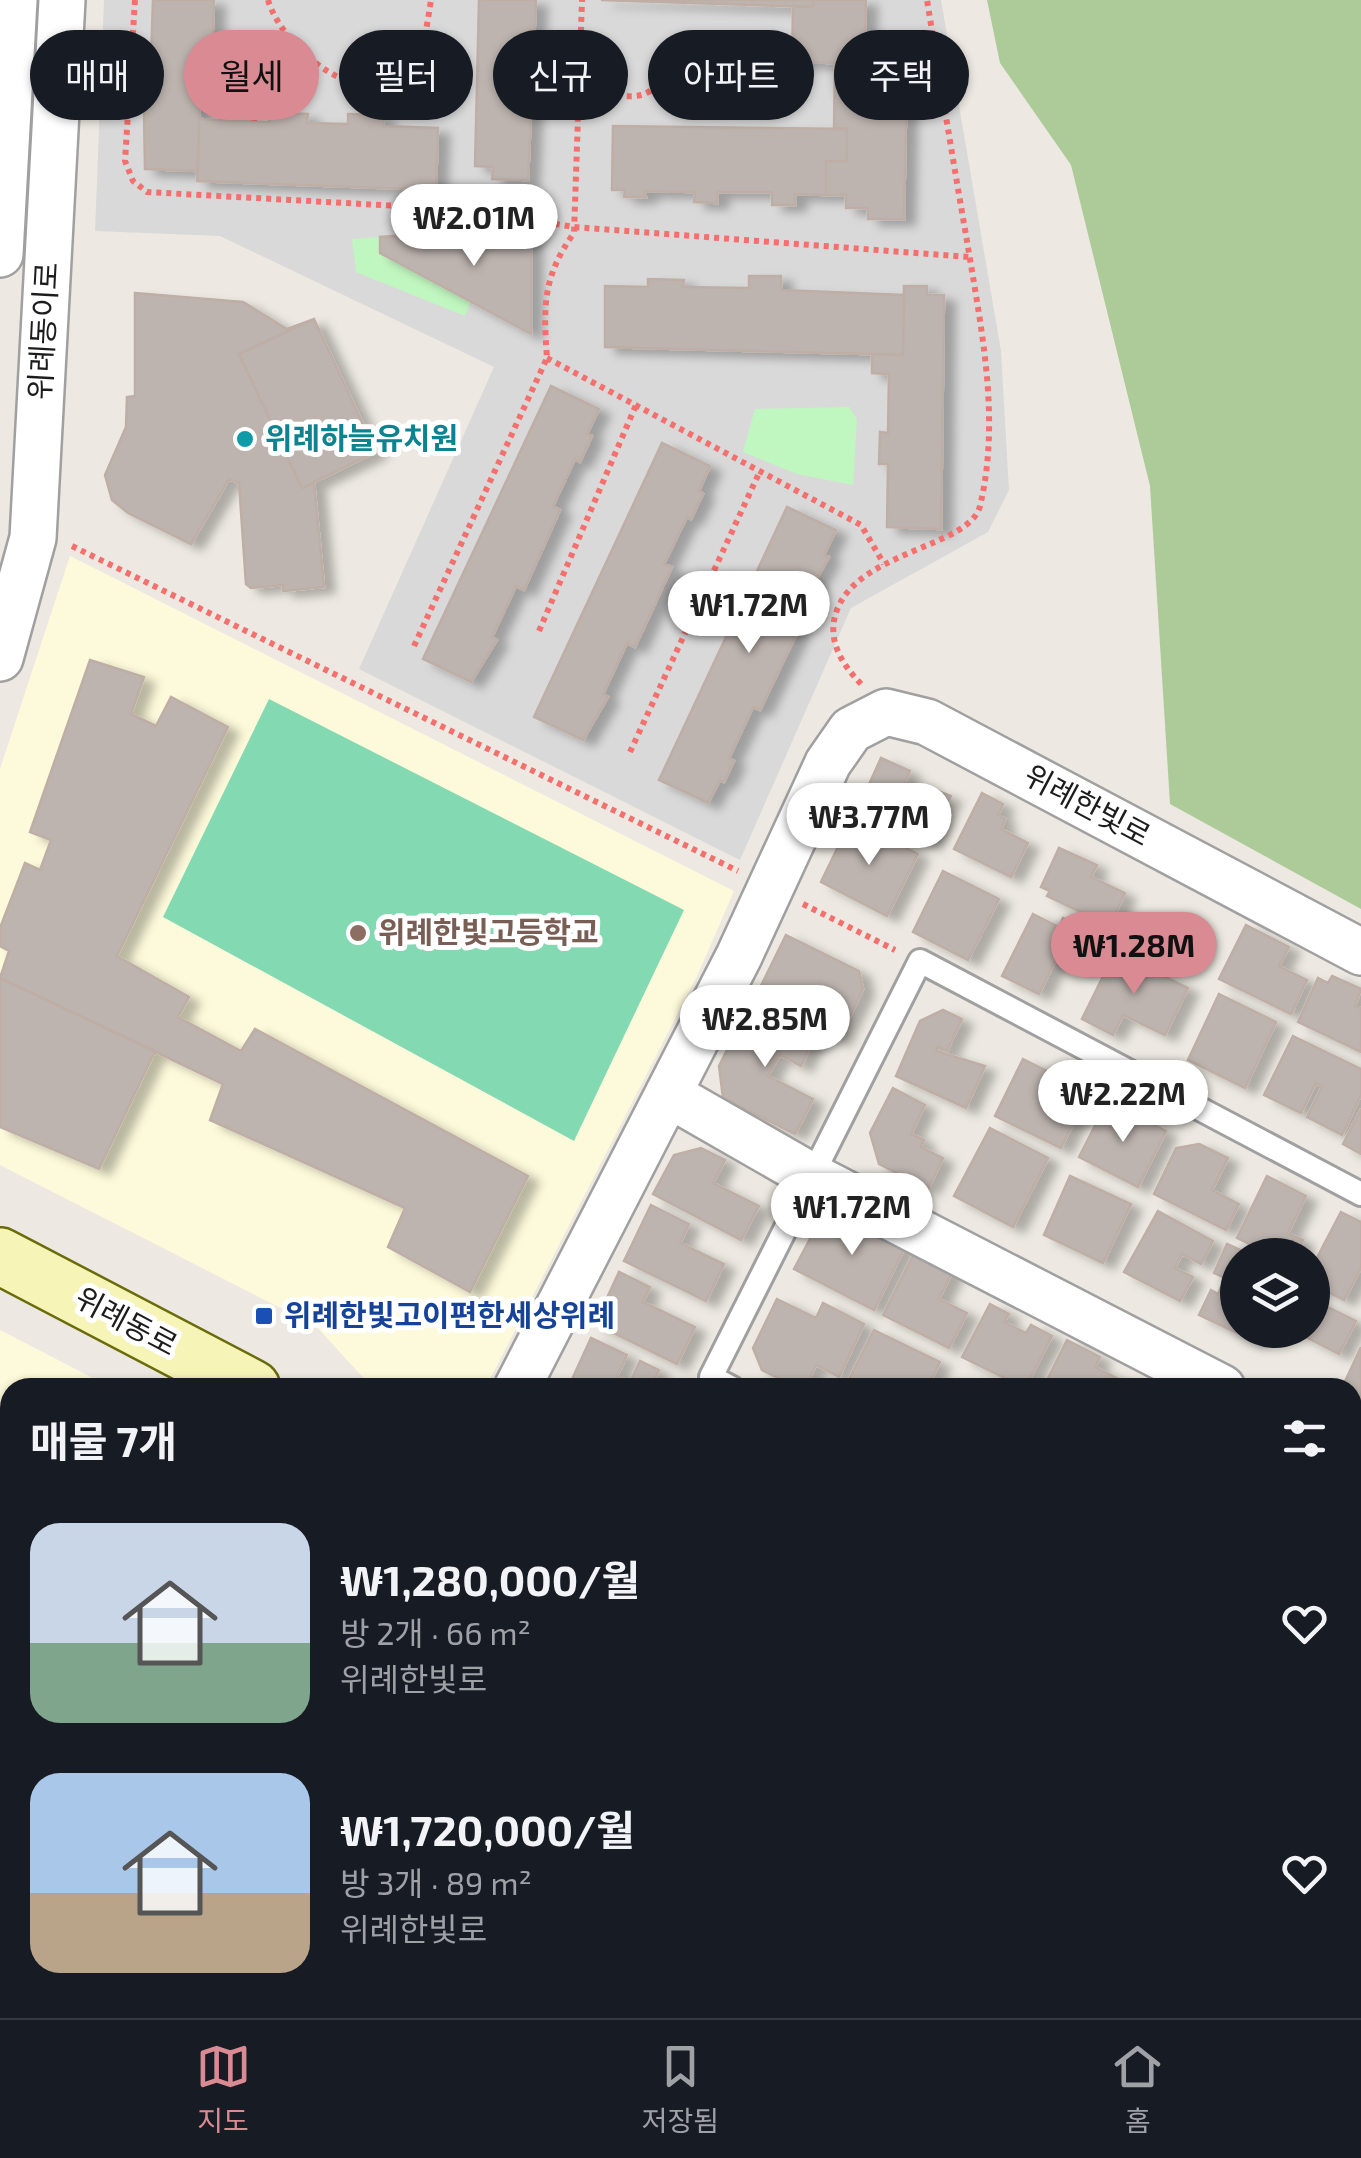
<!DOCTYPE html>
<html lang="ko">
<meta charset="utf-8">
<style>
:root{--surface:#171b24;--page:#20242c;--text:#f1f3f6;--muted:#9ea1a6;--line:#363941;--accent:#da8a93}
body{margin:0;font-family:"Exo 2","Noto Sans KR",sans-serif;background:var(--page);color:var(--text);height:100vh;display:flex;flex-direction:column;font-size:38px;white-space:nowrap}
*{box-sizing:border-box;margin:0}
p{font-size:32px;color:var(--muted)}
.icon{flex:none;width:55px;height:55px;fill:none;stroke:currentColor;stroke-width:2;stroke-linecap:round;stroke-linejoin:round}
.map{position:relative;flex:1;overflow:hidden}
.sheet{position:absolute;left:0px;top:1378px;width:1362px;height:642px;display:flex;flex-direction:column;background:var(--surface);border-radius:30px 30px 0 0;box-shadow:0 2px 8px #0004}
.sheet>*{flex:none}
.banner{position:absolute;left:30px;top:30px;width:1302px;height:90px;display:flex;gap:20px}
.buttons{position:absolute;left:1220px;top:1238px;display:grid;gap:20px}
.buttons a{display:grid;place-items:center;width:110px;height:110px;border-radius:50%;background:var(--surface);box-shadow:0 2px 8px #0004;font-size:50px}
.price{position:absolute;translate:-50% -85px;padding:0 22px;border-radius:35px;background:#fff;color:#222;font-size:32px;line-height:65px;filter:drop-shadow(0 2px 5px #0008)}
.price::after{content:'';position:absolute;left:50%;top:60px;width:30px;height:22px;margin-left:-15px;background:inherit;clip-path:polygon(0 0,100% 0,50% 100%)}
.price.active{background:var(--accent);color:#111}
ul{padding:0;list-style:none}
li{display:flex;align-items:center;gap:30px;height:250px;padding:0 30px}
li span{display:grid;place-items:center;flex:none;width:280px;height:200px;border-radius:30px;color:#555}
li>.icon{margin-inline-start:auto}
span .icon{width:120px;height:120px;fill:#fffc;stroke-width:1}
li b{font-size:42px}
h2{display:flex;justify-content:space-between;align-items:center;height:120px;padding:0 30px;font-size:42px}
.tag{padding:0 35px;border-radius:45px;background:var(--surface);box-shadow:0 2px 8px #0004;font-size:35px;line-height:90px}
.tag.active{background:var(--accent);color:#111}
.tab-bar{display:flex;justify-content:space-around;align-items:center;height:140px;border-top:2px solid var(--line);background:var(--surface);font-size:28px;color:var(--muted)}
.tab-bar a{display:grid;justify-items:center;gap:5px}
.tab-bar .active{color:var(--accent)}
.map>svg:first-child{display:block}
.residential{fill:#dad9d9}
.education{fill:#fdfadb}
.forest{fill:#accb99}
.park{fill:#c0f6c0}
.pitch{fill:#83d9b1}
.building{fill:#bdb4af;stroke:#beaea5;stroke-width:2.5;filter:url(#shadow)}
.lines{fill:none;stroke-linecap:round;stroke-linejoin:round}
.lane-casing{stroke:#a0a0a0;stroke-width:28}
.street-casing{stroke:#a0a0a0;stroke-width:50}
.secondary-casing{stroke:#6a6c0a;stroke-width:60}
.path{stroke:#f3706e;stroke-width:6;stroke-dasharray:5 5;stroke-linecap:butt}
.lane{stroke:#fff;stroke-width:22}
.street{stroke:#fff;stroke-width:45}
.secondary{stroke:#f6f4b7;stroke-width:55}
.culture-dot{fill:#0f9aa8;stroke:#fff;stroke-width:4}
.education-dot{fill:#8d6e63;stroke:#fff;stroke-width:4}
.transit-dot{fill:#1a4fb4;stroke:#fff;stroke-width:4}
.labels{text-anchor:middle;stroke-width:10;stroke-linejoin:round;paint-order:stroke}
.street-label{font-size:30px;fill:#1c1c1c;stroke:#fff}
.culture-label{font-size:30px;font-weight:bold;fill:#0d838f;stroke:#fff;text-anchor:start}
.education-label{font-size:30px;font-weight:bold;fill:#785e54;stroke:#fff;text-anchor:start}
.transit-label{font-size:30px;font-weight:bold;fill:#164399;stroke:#fff;text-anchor:start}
</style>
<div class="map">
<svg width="1361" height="2018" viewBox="0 0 1361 2018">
<defs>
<filter id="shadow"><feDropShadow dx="11" dy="6" stdDeviation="5" flood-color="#0004"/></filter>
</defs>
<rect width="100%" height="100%" fill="#ede9e2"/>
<path class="residential" d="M104,0H941L1001,351L1009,490L988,532L851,608L740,860L359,669L494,367L220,236L95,231Z
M170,2010H1138L1134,2018H167Z"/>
<path class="education" d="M70,556L734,891L698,974L486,1387L370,1385L316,1326L0,1165V769Z
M0,1330L110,1387L10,1388V2010H136L132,2018H0Z
M1151,2010H1325L1342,2018H1148Z"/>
<path class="forest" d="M987,0H1361V909L1170,804L1150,486L1071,165L1000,63Z"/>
<path class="park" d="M380,237V253L471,300L465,316L356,272L352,239Z
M849,407L857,419L853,485L797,474L743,452L755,409Z"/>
<path class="pitch" d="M269,699L684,910L574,1141L163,917Z"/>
<path class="building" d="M153,0H214L211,75H200L198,171L145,169L143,57L151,58Z
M479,0H536L528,180L492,179L493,167L475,166Z
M601,0H813V7Z
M813,0H866L864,68L907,69L904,219H868V208H846V195H826V161H847V129L834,128L835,63L792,62L793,6L813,7Z
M269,113L308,114L307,123L348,124V114L384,115L383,126L438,128L436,190L197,181L199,119L269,122Z
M613,126L847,129V161H826V195L795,194V205H772V192H717V203L694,202L695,192L645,191L646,197H624L625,190H612Z
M531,230V334L380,253V237L448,232L446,245L483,244V235Z
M749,276H781V290L904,295L903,355L605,347V286L648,287V279L684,280L683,287L749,288Z
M904,286H927V295H944L941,529L887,527L888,464H879L880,432L888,433L889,374L872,373V354L903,355Z
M135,293L243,302L287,329L314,319L376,452L314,482L324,587L283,591V585L251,588L246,584L239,483L229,479L191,544L128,513L112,500L105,475L126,427L127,397L135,396Z
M314,319L376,452L302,488L239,354Z
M551,386L599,409L587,434L592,436L580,462L575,459L553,506L560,510L524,590L516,586L492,637L497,640L471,682L423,659Z
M662,443L710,466L699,491L703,494L691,519L687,517L664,564L672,567L635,647L627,643L603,694L608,697L583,740L534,717Z
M787,507L836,530L824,555L829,557L790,627L798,631L760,710L753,707L729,758L734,761L724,782L720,780L708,803L659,780Z
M90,660L144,677L131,714L156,726L171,697L228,727L117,956L189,997L178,1017L241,1051L255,1029L528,1176L470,1292L388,1247L405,1208L210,1120L223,1084L0,978L9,951L0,946V928L25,863L40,870L51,840L30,832Z
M881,758L910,771L902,789L935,799L938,791L951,796L930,844L857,811Z
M982,793L1003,804L998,815L1005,819L1001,829L1028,843L1011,877L954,849Z
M851,820L918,854L887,916L821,882Z
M1059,848L1097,865L1091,877L1125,893L1110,926L1047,896L1050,891L1041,887Z
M943,871L999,899L968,960L913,932Z
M1033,914L1059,927L1063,918L1101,937L1086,969L1058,955L1039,994L1002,976Z
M1246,925L1289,947L1279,966L1307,980L1291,1014L1219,979Z
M786,935L859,971L863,989L839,1040L755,998Z
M1115,952L1188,988L1165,1035L1123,1015L1113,1035L1082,1019Z
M1332,976L1361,989L1355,1006L1361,1008V1052L1298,1022L1318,978L1328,983Z
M0,978L155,1051L99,1169L0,1127Z
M1219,994L1276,1022L1245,1088L1188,1060Z
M749,1006L814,1039L801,1066L780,1055L768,1076L813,1099L795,1134L723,1098L719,1066Z
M943,1010L962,1019L947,1051L938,1047L936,1051L985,1066L966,1108L896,1076L920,1021Z
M1293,1036L1361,1069V1095L1342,1135L1307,1117L1322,1087L1316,1083L1301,1113L1264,1095Z
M1023,1059L1049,1072L1040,1091L1050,1096L1061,1072L1091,1087L1061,1148L995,1116Z
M893,1088L925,1105L911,1134L924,1140L921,1147L943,1158L928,1189L879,1164L870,1133Z
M1104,1108L1117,1116L1121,1108L1166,1131L1138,1187L1079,1157Z
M1361,1109V1154L1343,1144Z
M990,1128L1048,1158L1013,1227L954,1196Z
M1199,1144L1228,1158L1212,1190L1239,1204L1226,1230L1154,1194L1176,1148Z
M701,1148L725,1160L713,1183L759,1206L741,1240L653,1194L674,1155Z
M1070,1176L1131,1204L1103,1263L1044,1235Z
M1267,1176L1306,1196L1288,1233L1303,1240L1296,1255H1272L1237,1238Z
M651,1205L689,1224L680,1243L724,1264L706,1301L624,1261Z
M1158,1211L1213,1241L1201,1264L1182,1254L1175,1268L1193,1277L1180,1301L1124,1272Z
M847,1212L907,1243L874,1310L794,1269L820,1220Z
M1341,1212L1361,1222V1268L1344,1300L1312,1284V1267Z
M1227,1244L1251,1255H1238V1330H1259L1254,1341L1199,1315L1211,1290L1218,1294L1225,1278L1214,1273Z
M918,1245L956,1264L939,1299L967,1313L949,1348L883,1315Z
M619,1272L650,1287L643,1302L695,1327L677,1364L595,1324Z
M777,1299L816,1318L823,1303L864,1324L839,1377L816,1365L805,1388H798L762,1370L753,1348Z
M1312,1299L1356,1321L1339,1354L1292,1330H1312Z
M990,1304L1009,1314L1004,1322L1026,1333L1031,1325L1052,1336L1025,1388L962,1357Z
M874,1330L940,1362L927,1388L846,1385Z
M591,1338L627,1355L617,1376L630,1382L640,1361L659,1370L651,1388H568Z
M1067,1340L1100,1357L1095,1367L1128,1384L1126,1388H1043Z
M1361,1347V1401L1352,1397V1388H1342Z
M1352,1489L1361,1493V1514L1352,1532Z
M1354,1572L1361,1575V1666L1352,1662Z
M1352,1730L1361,1734V1823L1352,1819Z
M0,1801L10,1806V1859L0,1879Z
M272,2010H339L335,2018H268Z
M623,2010H687L683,2018H619Z
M912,2010H981L978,2018H908Z"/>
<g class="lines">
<g class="lane-casing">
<path id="lane" d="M732,1388L711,1377L920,961L1361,1194
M1352,1694L1361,1698"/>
</g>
<g class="street-casing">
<path id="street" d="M0,254L14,0
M0,658L33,538L62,0
M668,1094L811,1176L1222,1388
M517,1388L739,956L828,763L851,730L886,712L927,722L1361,952
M1352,1455L1361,1459"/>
</g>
<g class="secondary-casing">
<path id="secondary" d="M0,1256L252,1388
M1352,1939L1361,1943"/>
</g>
<path class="path" d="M135,0L125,161L133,181L147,192L471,210L574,227L969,257
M268,0C282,48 366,120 411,67C424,52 428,19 431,0
M579,82C598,89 620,100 641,95C650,93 660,83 669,78C714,51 733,45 772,86L800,78
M254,121L261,59L287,38
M547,358L861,525L884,564
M72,546L738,871
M539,631L636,405
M414,646L547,358C543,306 543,276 574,233L582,0
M861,684C841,663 826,639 837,610C859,551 970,547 980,506C1001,419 981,328 967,241C953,161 940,80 927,0
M630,752L760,471
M803,904L895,950"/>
<use href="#lane" class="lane"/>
<use href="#street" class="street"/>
<use href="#secondary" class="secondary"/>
</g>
<circle class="culture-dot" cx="245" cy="439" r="10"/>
<circle class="education-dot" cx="358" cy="933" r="10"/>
<rect class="transit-dot" x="254" y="1306" width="20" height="20" rx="5"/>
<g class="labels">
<g class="street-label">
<text transform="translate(44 331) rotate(-87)" y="10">위례동이로</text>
<text transform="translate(1087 806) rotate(28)" y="10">위례한빛로</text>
<text transform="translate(126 1322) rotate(28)" y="10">위례동로</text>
</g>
<g class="culture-label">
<text x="265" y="449">위례하늘유치원</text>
</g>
<g class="education-label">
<text x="378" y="943">위례한빛고등학교</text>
</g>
<g class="transit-label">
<text x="284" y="1326">위례한빛고이편한세상위례</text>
</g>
</g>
</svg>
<div class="buttons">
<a><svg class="icon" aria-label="layers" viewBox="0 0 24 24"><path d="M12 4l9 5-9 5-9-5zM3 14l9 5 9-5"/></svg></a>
</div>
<b class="price" style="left:474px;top:269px">₩2.01M</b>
<b class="price" style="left:749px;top:656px">₩1.72M</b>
<b class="price" style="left:869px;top:868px">₩3.77M</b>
<b class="price active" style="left:1134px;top:997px">₩1.28M</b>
<b class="price" style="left:765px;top:1070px">₩2.85M</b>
<b class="price" style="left:1123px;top:1145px">₩2.22M</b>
<b class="price" style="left:852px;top:1258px">₩1.72M</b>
<div class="banner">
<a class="tag">매매</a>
<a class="tag active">월세</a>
<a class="tag">필터</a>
<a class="tag">신규</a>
<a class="tag">아파트</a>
<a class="tag">주택</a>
</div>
<section class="sheet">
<h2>매물 7개<svg class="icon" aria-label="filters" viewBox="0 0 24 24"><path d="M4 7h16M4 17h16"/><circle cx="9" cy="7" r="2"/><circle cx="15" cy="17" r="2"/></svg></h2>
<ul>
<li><span style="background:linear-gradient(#c9d6e8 60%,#7fa58c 0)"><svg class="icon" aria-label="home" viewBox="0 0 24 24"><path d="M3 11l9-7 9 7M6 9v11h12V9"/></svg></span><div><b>₩1,280,000/월</b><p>방 2개 · 66 m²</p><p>위례한빛로</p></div><svg class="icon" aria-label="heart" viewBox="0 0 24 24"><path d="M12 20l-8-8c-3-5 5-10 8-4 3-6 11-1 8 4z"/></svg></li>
<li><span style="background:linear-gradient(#a9c7e8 60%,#b9a48a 0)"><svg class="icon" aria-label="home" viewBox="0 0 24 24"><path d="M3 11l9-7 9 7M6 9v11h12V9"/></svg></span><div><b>₩1,720,000/월</b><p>방 3개 · 89 m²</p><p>위례한빛로</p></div><svg class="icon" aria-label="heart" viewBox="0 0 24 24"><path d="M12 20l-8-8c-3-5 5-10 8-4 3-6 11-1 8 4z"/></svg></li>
</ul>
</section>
</div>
<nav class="tab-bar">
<a class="active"><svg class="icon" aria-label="map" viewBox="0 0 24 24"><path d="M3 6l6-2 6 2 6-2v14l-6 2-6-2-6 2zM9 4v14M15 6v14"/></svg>지도</a>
<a><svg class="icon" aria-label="saved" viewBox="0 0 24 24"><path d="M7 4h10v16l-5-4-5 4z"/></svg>저장됨</a>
<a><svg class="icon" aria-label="home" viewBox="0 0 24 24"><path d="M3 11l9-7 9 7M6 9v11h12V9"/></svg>홈</a>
</nav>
